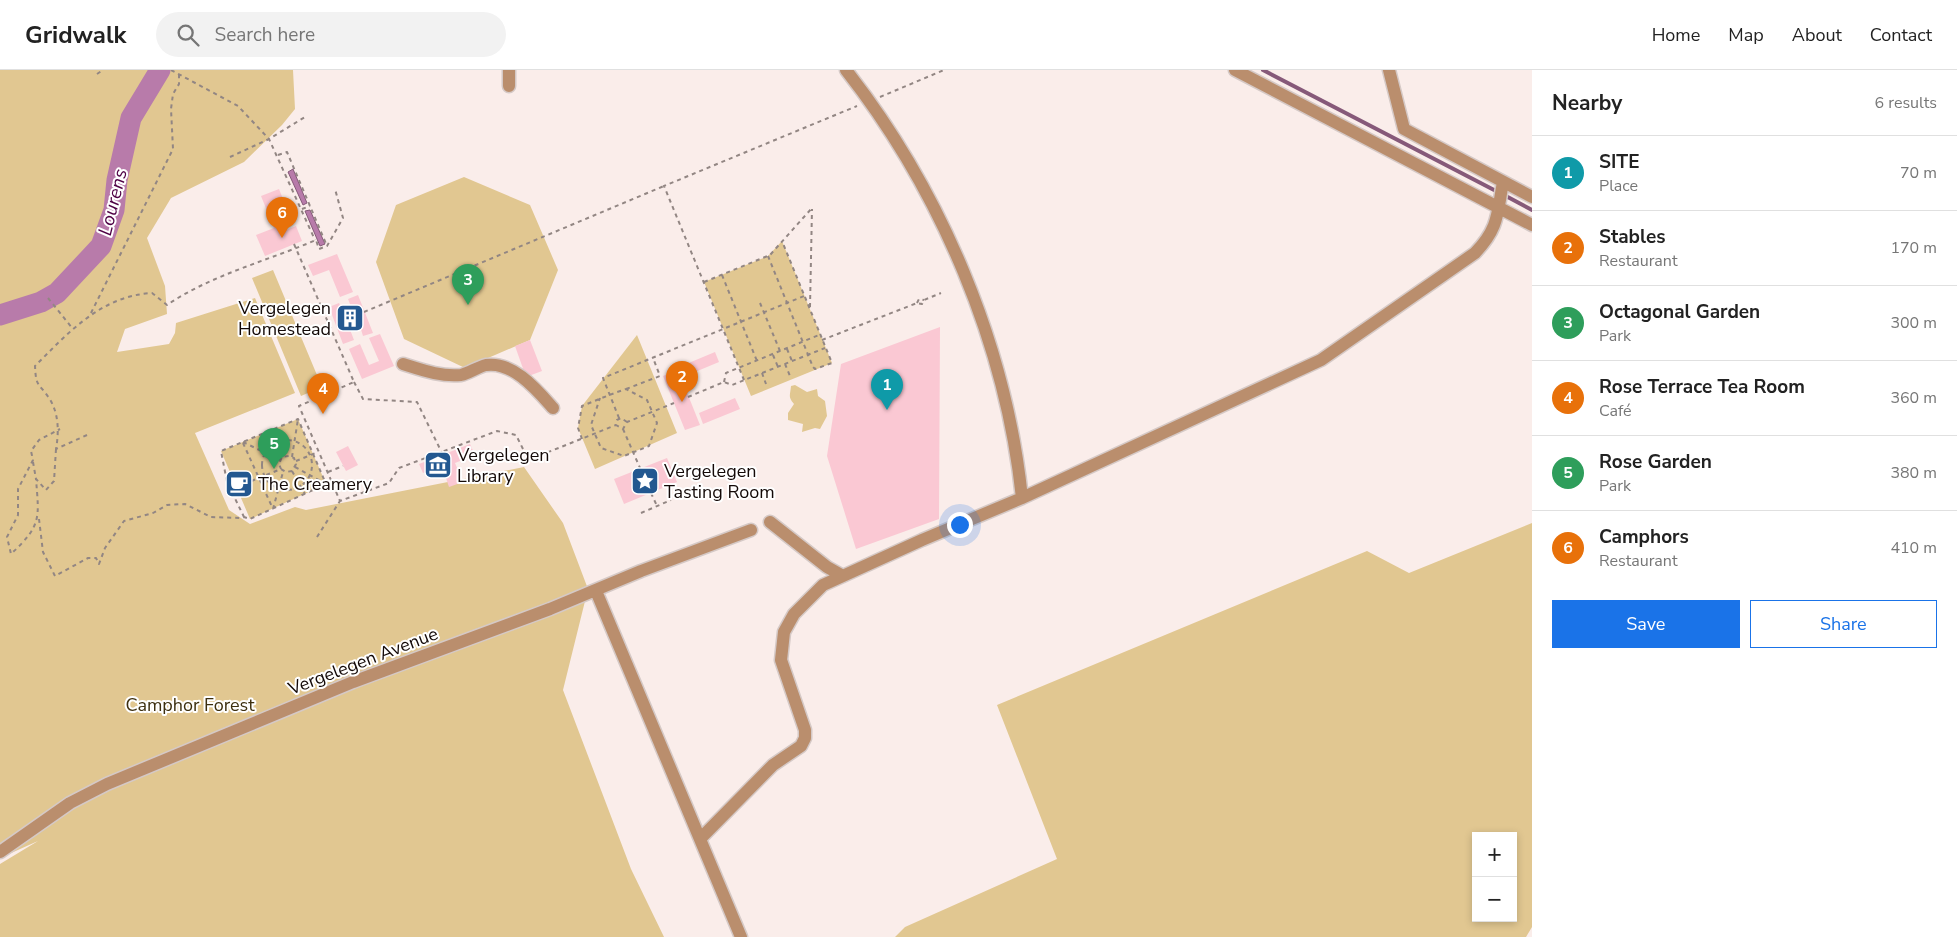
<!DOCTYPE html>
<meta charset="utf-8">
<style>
body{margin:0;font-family:"Nunito Sans",sans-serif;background:#f2f2f2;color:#222}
.controls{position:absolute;right:15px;bottom:15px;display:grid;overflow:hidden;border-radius:0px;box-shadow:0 2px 8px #0003}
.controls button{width:45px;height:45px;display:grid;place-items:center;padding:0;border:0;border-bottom:1px solid #e0e0e0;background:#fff;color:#222;font:25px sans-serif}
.you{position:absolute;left:959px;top:454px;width:18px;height:18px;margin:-12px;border:4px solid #fff;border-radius:50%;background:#1a73e8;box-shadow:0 0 0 8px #1a73e833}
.badge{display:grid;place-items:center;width:32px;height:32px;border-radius:50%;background:#1a73e8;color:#fff;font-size:16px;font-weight:700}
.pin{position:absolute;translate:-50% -41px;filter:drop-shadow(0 1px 2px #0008)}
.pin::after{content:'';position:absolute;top:26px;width:18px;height:15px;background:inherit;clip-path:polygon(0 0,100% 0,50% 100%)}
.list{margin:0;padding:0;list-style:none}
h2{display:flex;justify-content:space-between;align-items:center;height:65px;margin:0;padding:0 20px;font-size:21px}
h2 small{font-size:16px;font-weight:400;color:#767676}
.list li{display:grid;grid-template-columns:32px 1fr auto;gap:15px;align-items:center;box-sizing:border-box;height:75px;padding:0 20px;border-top:1px solid #e0e0e0}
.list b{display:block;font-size:19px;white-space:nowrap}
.list p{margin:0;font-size:16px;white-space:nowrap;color:#767676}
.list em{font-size:16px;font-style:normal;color:#767676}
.actions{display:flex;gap:10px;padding:15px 20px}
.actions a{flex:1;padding:11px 0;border:1px solid #1a73e8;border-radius:0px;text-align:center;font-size:18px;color:#1a73e8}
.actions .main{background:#1a73e8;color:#fff}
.icon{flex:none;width:28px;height:28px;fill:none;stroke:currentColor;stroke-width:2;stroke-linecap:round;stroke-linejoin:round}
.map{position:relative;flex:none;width:1532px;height:867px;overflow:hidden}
header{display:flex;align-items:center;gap:30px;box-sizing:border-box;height:70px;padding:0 25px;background:#fff;border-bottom:1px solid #e0e0e0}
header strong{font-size:24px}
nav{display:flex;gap:28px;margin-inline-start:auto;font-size:18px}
.search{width:350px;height:45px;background:#f2f2f2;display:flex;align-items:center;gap:12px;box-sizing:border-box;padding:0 18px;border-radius:28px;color:#767676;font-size:19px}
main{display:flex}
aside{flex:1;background:#fff}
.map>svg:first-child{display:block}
.green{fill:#e1c791;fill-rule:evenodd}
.water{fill:#b87baa;stroke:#865979}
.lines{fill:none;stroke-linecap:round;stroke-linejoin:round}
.stream{stroke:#865979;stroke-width:4}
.river{stroke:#b87baa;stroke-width:21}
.building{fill:#fac8d3}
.minor-casing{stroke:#d5c9c6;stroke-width:15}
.path{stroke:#928683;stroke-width:2;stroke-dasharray:4 4;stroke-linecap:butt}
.minor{stroke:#ba8e6d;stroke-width:12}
.labels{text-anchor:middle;stroke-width:4;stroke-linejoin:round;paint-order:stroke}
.poi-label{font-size:18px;fill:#130907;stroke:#fff;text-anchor:start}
.street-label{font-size:18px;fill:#130907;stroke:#fff}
.park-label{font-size:18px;fill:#3d2f0f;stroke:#fff}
.water-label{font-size:19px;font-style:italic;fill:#4e0044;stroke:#fff}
</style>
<header>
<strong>Gridwalk</strong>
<div class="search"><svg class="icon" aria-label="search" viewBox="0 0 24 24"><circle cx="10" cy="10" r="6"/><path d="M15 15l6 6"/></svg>Search here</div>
<nav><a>Home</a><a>Map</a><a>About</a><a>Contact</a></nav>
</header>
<main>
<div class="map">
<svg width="1532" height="867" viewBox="0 0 1532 867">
<rect width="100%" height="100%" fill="#faedea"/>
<path class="green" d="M0 0H293L295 39 282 55 244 92 171 128 147 168 165 216 167 244 125 259 117 282 169 274 175 263 176 253 255 228 295 323 195 363 229 440 250 454 295 437 306 440 524 397 563 453 588 519 563 620 631 799 664 867H0V794L38 771 0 788Z
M464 107 530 135 558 200 530 270 465 298 404 269 376 192 396 135Z
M782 171 832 293 751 326 704 212 768 186Z
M273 200 322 317 301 326 252 208Z
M637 265 677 363 595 399 578 358 582 336Z
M795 315 807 322 817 319 818 326 825 331 827 346 820 359 815 358 802 362 803 354 788 350V343L794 334C788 327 790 326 791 316Z
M298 349 326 414 250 449 221 381Z
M1532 453V857L1526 867H895L905 857 1057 789 997 635 1367 481 1409 503ZM1476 766H1513V848H1476Z"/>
<path class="water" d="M293 99 307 133 303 135 288 102Z
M310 140 325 174 320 176 305 141Z"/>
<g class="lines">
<path class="stream" d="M1263 0 1496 121
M1504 125 1532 140"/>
<path class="river" d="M0 245 41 232 57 223 101 176 114 140 117 110 131 48 160 0"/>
</g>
<path class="building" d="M279 119 283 129 271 134 275 146 290 140 294 150 282 155 284 161 296 156 302 171 265 186 256 165 274 158 261 126Z
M337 184 353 222 340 227 329 200 313 206 308 195Z
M358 225 373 263 363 266 359 253 349 257 354 270 343 274 329 237 339 233 343 243 352 239 348 229Z
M940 257 939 449 856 479 827 386 841 294Z
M380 264 394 296 362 309 349 279 360 274 369 295 379 291 369 268Z
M530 270 542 301 526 307 515 276Z
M715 282 719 292 683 307 679 297Z
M678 300 700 355 685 360 663 306Z
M735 328 740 339 703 354 699 343Z
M470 374 475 385 455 393 463 412 449 417 442 396 423 403 419 394Z
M348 376 358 395 346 401 336 382Z
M667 388 677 412 624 434 614 409Z
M242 409 248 423 238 428 231 413Z"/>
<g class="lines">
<g class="minor-casing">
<path id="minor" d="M509 0V16
M1235 0 1532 155
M1389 0 1404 59 1532 127
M403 294C422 300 441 307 461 305 469 303 478 297 486 295 513 291 537 320 553 338
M1022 428 1321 290 1475 183C1499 158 1497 144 1503 112
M770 452 827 497 843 506
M596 521 741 867
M700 769 773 695 801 676 805 668V660L781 590 784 562 794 544 823 515 922 470 1022 428C1006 275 941 121 846 0
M0 782 70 733 107 714 353 612 550 539 641 501 751 460"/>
</g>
<path class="path" d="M171 0 238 36 269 69 315 170
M97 4 103 0
M880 27 944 0
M278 85 287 82 327 176
M230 87 269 69 305 47
M302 139 310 136
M294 174 354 312 299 336 340 431 389 413 399 398 497 361 516 365 524 381 536 387 616 355
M768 186 813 297 815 299 832 293 782 171
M722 205 757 291
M704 212 770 185 812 138
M48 228 73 259
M760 233 780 281
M917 233 919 229 924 230
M810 237 812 139
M364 242 664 116
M91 243 173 79 171 39 173 24 179 14V4
M822 270 917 233 922 234 924 230 941 223
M787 279 792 291
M773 285 778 297
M785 294 790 306
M762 303 766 314
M744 310 664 116 857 36
M354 312 363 329 417 332 443 385
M724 312 726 303 819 265
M626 319 660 306 653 288
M688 327 724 312 732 315 825 278
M619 348 603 308 804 226
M627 352 621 348 617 350 616 355 623 359 627 352 674 333
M273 359 285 386
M623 359 640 398
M87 365 56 379C59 362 59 343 49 328 38 312 36 317 35 296 69 262 101 226 152 223L167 235C211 205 267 191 316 170L319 179 327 176 343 148 335 119
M582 369 578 358 582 336C597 330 611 324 626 319L647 330 657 353 649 376 624 386 601 378 591 355 600 328
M262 395a25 25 0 1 1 50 0a25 25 0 1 1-50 0Z
M243 372 280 390
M243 373 273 439
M56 379 54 411 46 420 36 409C39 448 42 455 11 484L7 467 18 445V419L33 390 31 381 39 370 60 359
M292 387 298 349
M296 391 318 382
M33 392 36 409
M295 397 326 414
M292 401 305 424
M328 402 343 396
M244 414 281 399 286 402 292 401 296 394 294 388 289 386 282 387 279 394 281 399
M651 423 657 436
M273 439 283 402
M641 443 671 430
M39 449 43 482 55 506 88 488H96L99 494 105 478 124 451 153 443 167 435 185 434 211 447 241 448 244 447 250 449 326 414 298 349 221 381 227 412 244 447
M317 467 340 431"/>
<use href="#minor" class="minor"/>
</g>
<defs>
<g id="building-square" transform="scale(1.4375)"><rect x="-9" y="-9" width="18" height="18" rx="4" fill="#235890" stroke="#fff"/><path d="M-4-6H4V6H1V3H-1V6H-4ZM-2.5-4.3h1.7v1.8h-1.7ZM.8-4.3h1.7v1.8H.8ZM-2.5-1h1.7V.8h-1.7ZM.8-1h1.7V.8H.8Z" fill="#fff"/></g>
<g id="museum-square" transform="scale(1.4375)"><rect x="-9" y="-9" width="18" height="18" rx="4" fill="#235890" stroke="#fff"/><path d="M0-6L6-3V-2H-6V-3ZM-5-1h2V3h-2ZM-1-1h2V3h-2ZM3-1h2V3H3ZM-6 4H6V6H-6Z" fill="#fff"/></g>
<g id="sight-square" transform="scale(1.4375)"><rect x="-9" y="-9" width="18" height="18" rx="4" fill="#235890" stroke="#fff"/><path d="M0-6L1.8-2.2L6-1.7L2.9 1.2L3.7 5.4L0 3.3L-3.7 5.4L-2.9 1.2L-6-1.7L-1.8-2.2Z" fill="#fff"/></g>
<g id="cafe-square" transform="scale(1.4375)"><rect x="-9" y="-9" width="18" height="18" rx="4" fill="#235890" stroke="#fff"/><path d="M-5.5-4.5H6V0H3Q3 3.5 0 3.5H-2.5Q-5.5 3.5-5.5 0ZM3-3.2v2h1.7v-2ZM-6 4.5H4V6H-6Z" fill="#fff"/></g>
</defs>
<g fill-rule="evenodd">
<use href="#building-square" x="350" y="248"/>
<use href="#museum-square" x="438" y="395"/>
<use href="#sight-square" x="645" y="411"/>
<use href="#cafe-square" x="239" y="414"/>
</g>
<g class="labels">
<g class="poi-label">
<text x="331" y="244" text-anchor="end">Vergelegen<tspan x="331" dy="21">Homestead</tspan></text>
<text x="457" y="391">Vergelegen<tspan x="457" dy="21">Library</tspan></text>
<text x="664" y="407">Vergelegen<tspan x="664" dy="21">Tasting Room</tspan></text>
<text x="258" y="420">The Creamery</text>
</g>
<g class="street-label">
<text transform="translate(363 591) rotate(-21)" y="6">Vergelegen Avenue</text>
</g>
<g class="park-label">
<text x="190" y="641">Camphor Forest</text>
</g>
<g class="water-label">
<text transform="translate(112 132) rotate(-76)" y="7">Lourens</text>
</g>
</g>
</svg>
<div class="controls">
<button>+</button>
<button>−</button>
</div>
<div class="you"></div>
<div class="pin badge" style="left:887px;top:340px;background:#0f9aa8">1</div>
<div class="pin badge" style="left:682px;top:332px;background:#e8710a">2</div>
<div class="pin badge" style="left:468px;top:235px;background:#2e9e5b">3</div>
<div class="pin badge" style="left:323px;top:344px;background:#e8710a">4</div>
<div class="pin badge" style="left:274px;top:399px;background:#2e9e5b">5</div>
<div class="pin badge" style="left:282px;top:168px;background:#e8710a">6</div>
</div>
<aside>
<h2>Nearby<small>6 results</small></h2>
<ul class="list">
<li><span class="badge" style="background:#0f9aa8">1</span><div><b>SITE</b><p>Place</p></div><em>70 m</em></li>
<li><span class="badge" style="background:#e8710a">2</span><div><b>Stables</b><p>Restaurant</p></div><em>170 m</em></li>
<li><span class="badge" style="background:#2e9e5b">3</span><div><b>Octagonal Garden</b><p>Park</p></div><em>300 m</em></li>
<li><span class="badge" style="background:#e8710a">4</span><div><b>Rose Terrace Tea Room</b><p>Café</p></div><em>360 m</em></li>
<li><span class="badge" style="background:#2e9e5b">5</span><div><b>Rose Garden</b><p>Park</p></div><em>380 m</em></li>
<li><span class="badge" style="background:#e8710a">6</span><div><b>Camphors</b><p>Restaurant</p></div><em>410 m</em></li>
</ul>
<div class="actions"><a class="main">Save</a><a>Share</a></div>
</aside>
</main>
